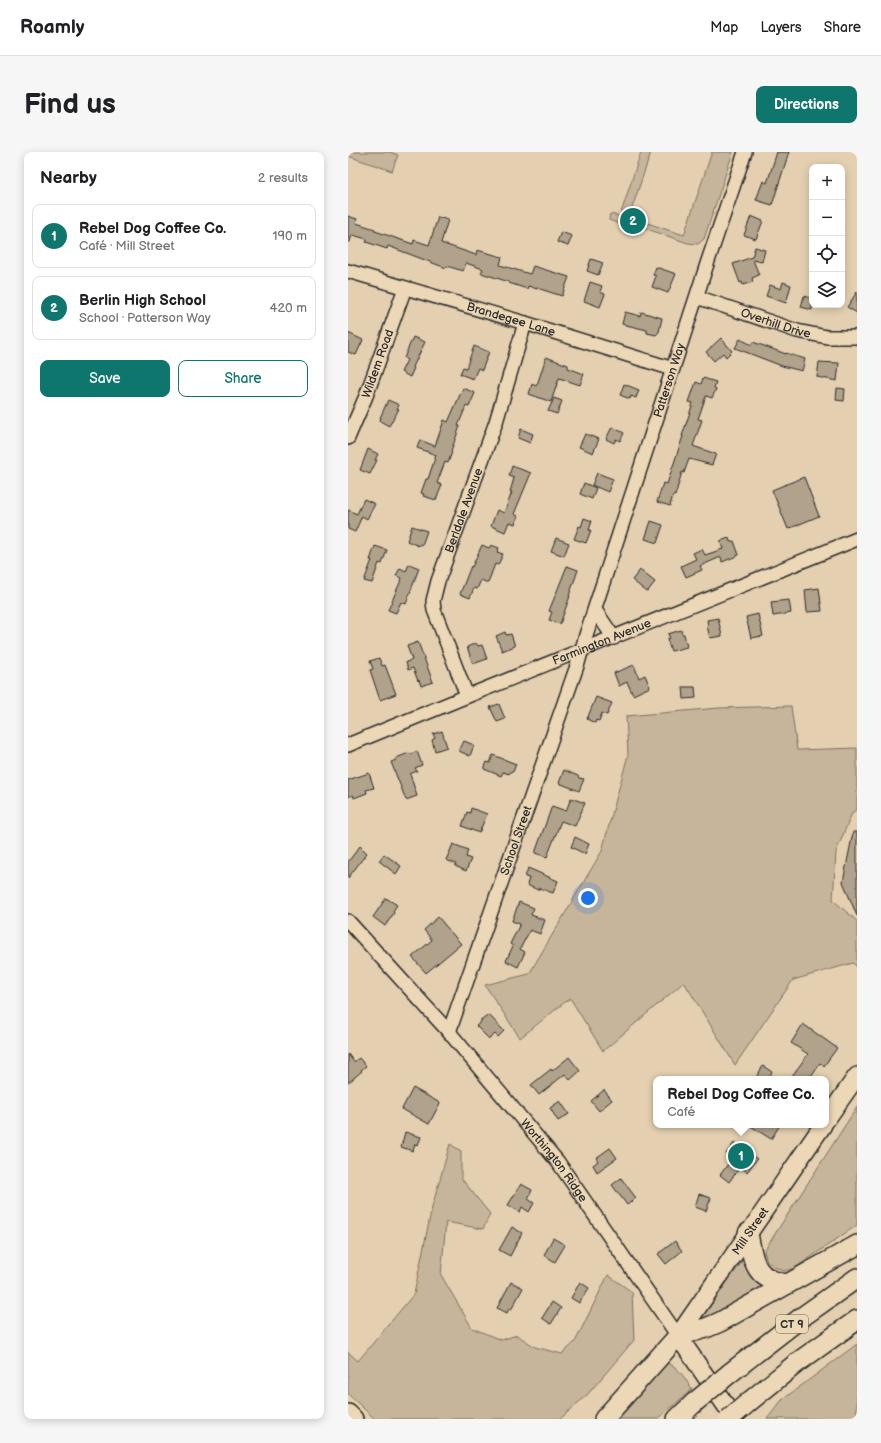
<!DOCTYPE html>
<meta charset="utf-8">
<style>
body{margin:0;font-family:"Balsamiq Sans",sans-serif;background:#f6f6f6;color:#202124}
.controls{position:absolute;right:12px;top:12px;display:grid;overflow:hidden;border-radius:8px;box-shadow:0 2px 10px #0003}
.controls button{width:36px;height:36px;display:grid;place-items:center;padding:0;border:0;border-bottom:1px solid #e0e0e0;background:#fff;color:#202124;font:20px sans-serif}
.you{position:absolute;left:240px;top:746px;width:14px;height:14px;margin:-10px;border:3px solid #fff;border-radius:50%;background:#1a73e8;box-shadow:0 0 0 6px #1a73e833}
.badge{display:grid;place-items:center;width:26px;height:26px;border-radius:50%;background:#0f766e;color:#fff;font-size:13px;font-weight:700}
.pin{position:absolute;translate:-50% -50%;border:2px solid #fff;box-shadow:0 1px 4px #0006}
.popup{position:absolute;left:305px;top:924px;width:176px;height:52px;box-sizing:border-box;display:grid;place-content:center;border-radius:8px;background:#fff;filter:drop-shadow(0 1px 3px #0005);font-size:13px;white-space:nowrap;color:#757577}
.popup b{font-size:15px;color:#202124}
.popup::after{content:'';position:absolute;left:50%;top:100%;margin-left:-8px;border:8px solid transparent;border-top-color:#fff}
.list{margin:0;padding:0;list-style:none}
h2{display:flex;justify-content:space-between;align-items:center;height:52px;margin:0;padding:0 16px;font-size:17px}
h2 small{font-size:13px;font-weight:400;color:#757577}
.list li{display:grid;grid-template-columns:26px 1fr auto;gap:12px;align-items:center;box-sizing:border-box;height:64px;margin:0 8px 8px;padding:0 8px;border:1px solid #e0e0e0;border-radius:8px}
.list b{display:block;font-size:15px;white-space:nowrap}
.list p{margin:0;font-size:13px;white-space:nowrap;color:#757577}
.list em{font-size:13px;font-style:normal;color:#757577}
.actions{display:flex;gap:8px;padding:12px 16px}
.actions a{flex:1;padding:9px 0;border:1px solid #0f766e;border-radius:8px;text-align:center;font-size:14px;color:#0f766e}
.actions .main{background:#0f766e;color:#fff}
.icon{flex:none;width:22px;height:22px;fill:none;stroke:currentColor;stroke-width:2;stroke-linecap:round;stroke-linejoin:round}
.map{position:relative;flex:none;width:509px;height:1267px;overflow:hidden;border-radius:8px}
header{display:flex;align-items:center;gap:24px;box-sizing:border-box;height:56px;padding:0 20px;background:#fff;border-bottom:1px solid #e0e0e0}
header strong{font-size:19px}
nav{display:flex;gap:22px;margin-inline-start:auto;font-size:14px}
.intro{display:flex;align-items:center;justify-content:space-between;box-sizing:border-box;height:96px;padding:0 24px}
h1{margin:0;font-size:28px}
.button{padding:10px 18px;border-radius:8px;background:#0f766e;color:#fff;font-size:14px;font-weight:700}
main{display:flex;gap:24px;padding:0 24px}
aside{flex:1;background:#fff;border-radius:8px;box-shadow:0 2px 10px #0003}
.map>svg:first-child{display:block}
.green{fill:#c6b59b;stroke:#787063}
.building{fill:#b0a28b;stroke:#2b2b2b}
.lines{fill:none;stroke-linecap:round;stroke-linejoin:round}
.minor-casing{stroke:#2b2b2b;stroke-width:16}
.major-casing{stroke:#2b2b2b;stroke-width:20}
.highway-casing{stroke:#2b2b2b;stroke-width:22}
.minor{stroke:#ecd7b6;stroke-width:13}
.major{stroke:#ecd7b6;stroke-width:17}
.highway{stroke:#ecd7b6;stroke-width:19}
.highway-bridge-casing{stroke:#2b2b2b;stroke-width:22;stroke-linecap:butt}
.highway-bridge{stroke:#ecd7b6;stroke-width:19}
.labels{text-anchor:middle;stroke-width:4;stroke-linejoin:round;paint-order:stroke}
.shield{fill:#ecd7b6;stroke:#655f55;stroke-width:1}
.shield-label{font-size:11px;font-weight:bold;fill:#2b2b2b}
.street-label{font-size:12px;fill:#2b2b2b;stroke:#ecd7b6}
</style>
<header>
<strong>Roamly</strong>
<nav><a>Map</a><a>Layers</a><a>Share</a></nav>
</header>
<div class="intro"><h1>Find us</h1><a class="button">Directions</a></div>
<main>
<aside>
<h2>Nearby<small>2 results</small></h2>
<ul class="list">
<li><span class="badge">1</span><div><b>Rebel Dog Coffee Co.</b><p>Café · Mill Street</p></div><em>190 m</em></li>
<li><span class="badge">2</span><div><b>Berlin High School</b><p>School · Patterson Way</p></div><em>420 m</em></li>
</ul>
<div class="actions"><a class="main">Save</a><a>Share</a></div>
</aside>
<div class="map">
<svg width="509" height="1267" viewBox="0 0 509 1267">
<rect width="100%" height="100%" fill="#e4d0b0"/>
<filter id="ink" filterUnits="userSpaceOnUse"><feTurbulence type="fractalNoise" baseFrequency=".025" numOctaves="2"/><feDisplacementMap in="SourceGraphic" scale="8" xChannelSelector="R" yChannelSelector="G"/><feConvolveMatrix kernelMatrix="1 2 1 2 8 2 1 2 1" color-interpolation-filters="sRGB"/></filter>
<g filter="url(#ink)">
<path class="green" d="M0 0H42L50 3 44 19 0 4Z
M293 0H303L281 65 279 69H277L276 74 261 68 262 62 272 64Z
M364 0H385L356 87 350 92 340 91 296 76 297 72 299 71 336 83Z
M443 554 449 598 509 596V657L504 661 488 700 485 748 509 769V815L505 811 445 828 387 913 336 830 255 899 222 846 172 886 137 833 181 822 254 699 280 603 278 564 371 556Z
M509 955V1073L447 1116 436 1119 427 1115 419 1109 416 1099Z
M102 992 113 999V1026L142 1062 135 1077 98 1070 93 1123 124 1176 153 1188 169 1183 187 1195 214 1202 227 1190 260 1123 284 1140 286 1188 240 1242 212 1267H27L0 1242V1200L10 1209 66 1142 84 1055Z
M396 1107 422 1133 356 1169 355 1164Z
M509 1192V1267H419L434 1248Z
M315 1210C330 1212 336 1226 344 1237L310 1267H261Z"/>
<path class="building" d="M429 0H441L424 53 408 48 415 29 419 31Z
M0 64 9 67 8 71 27 77V79L65 92 66 88 81 93 90 65 100 68 93 91 128 103 129 98 154 105 152 113 182 122 185 114 221 125 214 144 189 136V137L180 134 179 137 161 131V130L133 121 135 117 118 111 115 119 99 114 98 116 40 94 39 97 18 90 19 87 4 83 2 90H0Z
M403 64 415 69 408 87 396 83Z
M213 80 224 84 220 94 209 90Z
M407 95 417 98 414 110 405 108 411 123 404 126 405 130 395 133 394 130 392 131 385 112 404 105Z
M243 107 255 111 250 123 239 119Z
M308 115 328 122 320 141 304 135 308 124 305 123Z
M242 130 254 134 252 140 257 142 252 155 236 149Z
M435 130 443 133 438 151 418 144 422 133 433 137Z
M509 140V161L499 155Z
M456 144 464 146V158L453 155Z
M277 160 292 164 293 160 314 166 311 180 308 183 299 181V178L274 172Z
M0 181 15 188 8 203 0 200Z
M65 185 77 190 65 215 66 216 62 225 53 220 59 208 56 206Z
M373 186 384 199 378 205 375 201 366 209 358 200Z
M392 187 404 193 405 190 438 202V201L457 207 454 219 434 214 387 196Z
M126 194 141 200 134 218 130 216 125 227 112 222 115 215 118 216Z
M198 205 220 213V216L236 222 232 233 211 226 203 250 181 242 184 232 188 234 190 230Z
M471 210 491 211 489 229 469 225Z
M355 226 368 230 366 236 368 237 364 246 358 244 350 267 354 268 345 294 368 302 364 313 341 307 336 321 334 320 327 344 325 343 322 354 309 350 315 331 319 332 335 284H334L345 251 341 250 348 230 353 232Z
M276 232 291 238 288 246 283 244 282 247 272 243Z
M115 236 127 241 121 255 118 254 110 274H112L103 299 104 300 100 311 97 310 89 331 94 333 88 348 75 344 76 342 73 341 78 327H80L88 303 69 296 72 288 87 294 96 268 100 270Z
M489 236 497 237 496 249 488 248Z
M206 246 214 249 209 262 200 259Z
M40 248 51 253 49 257H51L41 274 32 269 33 266H32Z
M264 275 276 281 272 289 268 287 266 291 258 287Z
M173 277 185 282 182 291 170 286Z
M237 282 251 287 245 301 231 295Z
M20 297 30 302 27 308H29L22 322 12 318Z
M164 314 183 321 166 362 170 364 167 372 161 370 157 380 143 374 149 358 156 361 164 340H162L166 326 161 324Z
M249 321 265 327 260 340 244 333Z
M456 325 471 364 440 377 424 338Z
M236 331 248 336 244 347 232 342Z
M16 347 27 352 19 367 14 364 7 380 0 377V358L9 362Z
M236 366 244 369 241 378H243L238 391 226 387 231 374 233 375Z
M303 369 315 373 309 391 297 387Z
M64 374 79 379 74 393 72 392 71 394 59 389Z
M208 386 221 391 216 404 203 399Z
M381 386 382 390 386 389 391 403 374 410 373 405 352 414 354 418 338 425 333 414 348 407 345 401 354 397 357 403 375 397 372 389Z
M134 393 141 396 143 393 151 396 149 400 155 402 150 413 147 412 140 431 133 428 129 437 126 436 122 446 112 442 123 414 124 415Z
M27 394 39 398 34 412 31 411 24 431 16 429 24 408H22Z
M61 412 71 416 58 452 53 450 48 461 40 458 54 426 48 424 52 416 58 419Z
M219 414 230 418 221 444H222L212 472 201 468 204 460 201 459Z
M292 418 307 430 299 440 284 428Z
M471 436 474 459 459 460 457 438Z
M441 448 443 461 425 464 423 450Z
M410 462 415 484 403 486 398 465Z
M370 466 374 484 362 486 359 474 360 473 359 468Z
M333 478 334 482H336L339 495 323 499 319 487 322 486 320 482Z
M157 480 158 483 163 482 167 494 154 499 148 484Z
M70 490 85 530 73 534 71 528 70 529 65 516 60 518 58 510 64 508 59 494Z
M128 491 130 494 134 493 139 507 125 512 119 495Z
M31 506 34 514 37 513 48 542 32 548 22 518 25 517 22 509Z
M286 513 291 526 297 523 302 535 285 543 279 530 271 534 266 521Z
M335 535H347L348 546 336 547Z
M248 545 264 551 259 563 254 561 251 569 248 568 247 571 239 567Z
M151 552 157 567 149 570 142 555Z
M94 579 99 595 87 599 84 588 87 586 85 582Z
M116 589 126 593 122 604 111 599Z
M69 599 74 613 67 616 69 619 62 622 69 644 58 648 43 610 48 608V606L61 601 63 602Z
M145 603 168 612 165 620 163 619 161 622 155 620 153 624 136 617 139 610 142 611Z
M216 618 230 624 231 626 236 627 231 639 211 631Z
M21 621 26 636 18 638 19 641 6 646 5 643 0 645V628Z
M223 646 237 651 227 674 213 669 199 705 187 701 204 654 218 659Z
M123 656 139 662 131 681 114 674 119 660 122 661Z
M505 680H509V764L495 730Z
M227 685 241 692 237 702 223 695Z
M105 692 120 698 118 705 123 707 118 719 107 714 108 712 98 708Z
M12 694 19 701 0 726V710Z
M36 702 53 714 48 722 31 709Z
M180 716 210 729 205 741 191 736 190 738 179 733 181 726 177 725Z
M38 746 49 753 45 759 46 761 37 774 25 765Z
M171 750 186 756 183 763 197 768 192 782 182 778 172 797 177 800 170 815 158 809 165 794 162 792 172 772 164 769Z
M90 765 113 792 78 821 64 805 84 788 76 778Z
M141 863 156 879 150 885 147 882 141 887 128 874 133 870V867H135Z
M455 872 489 896 476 914 472 911 461 927H442L460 902 443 891Z
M0 902 6 910 11 906 18 914 13 918 14 919 0 931Z
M221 905 232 919 222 928 217 922 191 943 183 933 203 917 204 919Z
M415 914 424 920 420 927H407Z
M65 936 92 951 81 972 54 957Z
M256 938 264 948 251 959 243 949Z
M212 949 221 962 210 969 202 956Z
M401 973H432L423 987Z
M57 980 73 985 70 993 67 992 65 999 53 995Z
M386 991 409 1007 399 1020 392 1015 381 1030 372 1023 383 1008V1006L378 1002Z
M262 996 269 1006 249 1020 245 1013 250 1009 248 1006Z
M273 1026 288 1046 279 1053 264 1033Z
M173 1032 184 1038 180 1047 186 1051 181 1060 174 1055 172 1060 160 1053Z
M351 1042 363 1046 358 1059 347 1055Z
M164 1075 174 1081 162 1104 151 1098Z
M205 1086 217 1093 207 1110 196 1103Z
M327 1089 334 1099 318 1112 310 1102Z
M163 1130 175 1136 163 1158 161 1157 159 1161 149 1156Z
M232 1130 241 1136 231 1151 223 1146Z
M204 1150 213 1156 203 1172 194 1166Z"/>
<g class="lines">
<g class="minor-casing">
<g id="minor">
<path id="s1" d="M0 119 177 171 325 217"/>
<path id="s2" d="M349 145 449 179 479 185H509"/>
<path id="s3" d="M0 286 18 244 57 136"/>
<path d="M247 458 266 486"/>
<path id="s4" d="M119 544 86 458 85 449 90 429 148 270 177 171"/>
<path id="s5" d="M0 593C169 523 339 456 509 387"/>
<path id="s6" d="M0 769 101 880 210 1010 330 1184"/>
<path id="s7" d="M101 880 230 511 238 483 360 109 397 0"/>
</g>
</g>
<g class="major-casing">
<g id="major">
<path d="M478 968 509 924"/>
<path id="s8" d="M387 1267 330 1184 475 973"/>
</g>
</g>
<g class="highway-casing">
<path id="highway" d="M400 1081C405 1110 407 1128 439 1132
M382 1221 454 1165 509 1126
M402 1249 450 1210 509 1168
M0 1262 5 1267
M256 1267 330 1184 358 1176 372 1170 509 1093
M329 1267 347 1250"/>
</g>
<use href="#minor" class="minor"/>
<use href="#major" class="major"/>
<use href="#highway" class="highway"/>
<g class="highway-bridge-casing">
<path id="highway-bridge" d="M347 1250 382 1221
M381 1267 402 1249"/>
</g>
<use href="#highway-bridge" class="highway-bridge"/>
</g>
</g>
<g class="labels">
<rect class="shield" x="428" y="1163" width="32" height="18" rx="3"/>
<g class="shield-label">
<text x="444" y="1176">CT 9</text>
</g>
<g class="street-label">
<text dy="4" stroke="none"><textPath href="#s1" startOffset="170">Brandegee Lane</textPath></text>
<text dy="4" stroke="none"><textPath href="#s2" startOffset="83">Overhill Drive</textPath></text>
<text dy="4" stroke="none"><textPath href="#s3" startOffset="80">Wildem Road</textPath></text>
<text dy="4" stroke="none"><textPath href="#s7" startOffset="688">Patterson Way</textPath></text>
<text dy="4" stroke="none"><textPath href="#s4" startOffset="197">Berldale Avenue</textPath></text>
<text dy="4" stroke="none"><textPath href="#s5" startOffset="274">Farmington Avenue</textPath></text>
<text dy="4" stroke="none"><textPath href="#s7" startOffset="203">School Street</textPath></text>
<text dy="4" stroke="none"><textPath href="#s6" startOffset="316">Worthington Ridge</textPath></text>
<text dy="4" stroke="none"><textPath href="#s8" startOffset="228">Mill Street</textPath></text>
</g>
</g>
</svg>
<div class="controls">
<button>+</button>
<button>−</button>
<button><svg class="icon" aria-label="locate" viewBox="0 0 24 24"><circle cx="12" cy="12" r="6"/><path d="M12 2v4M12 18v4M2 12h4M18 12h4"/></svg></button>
<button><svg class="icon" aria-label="layers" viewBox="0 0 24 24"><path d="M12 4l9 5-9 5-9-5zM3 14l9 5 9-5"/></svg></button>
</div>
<div class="you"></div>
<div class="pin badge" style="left:393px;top:1004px">1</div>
<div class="popup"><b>Rebel Dog Coffee Co.</b>Café</div>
<div class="pin badge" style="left:285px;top:69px">2</div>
</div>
</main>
